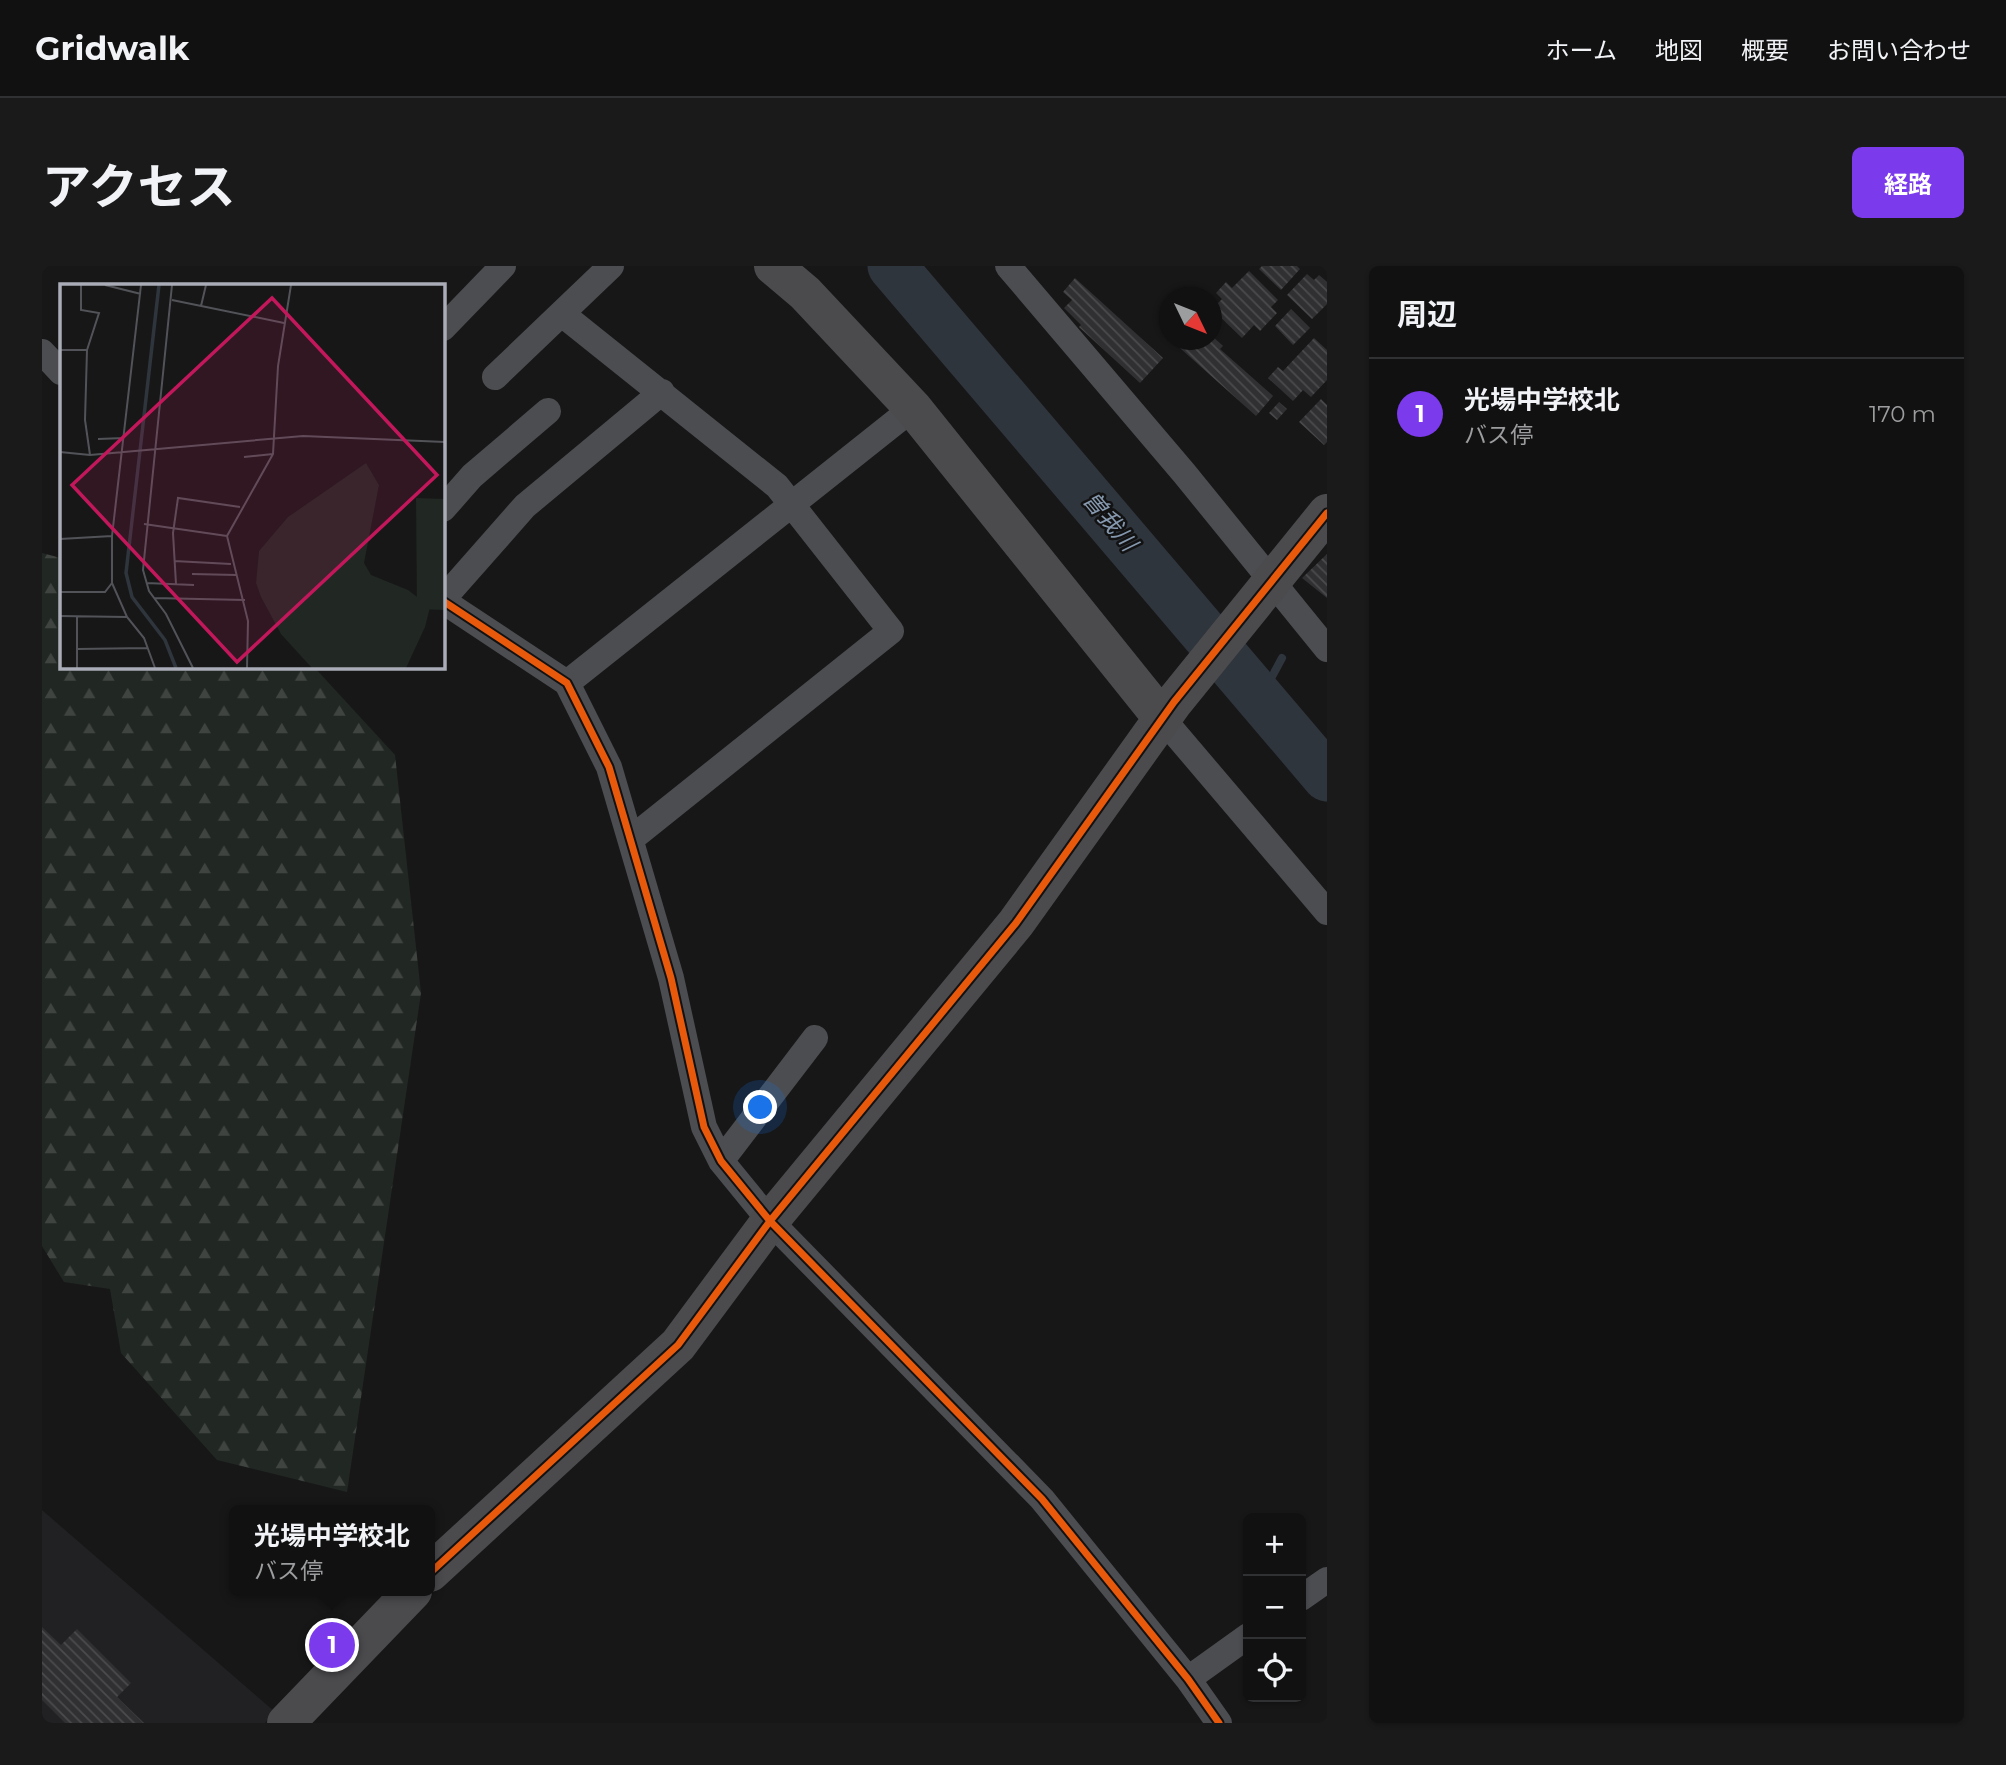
<!DOCTYPE html>
<html lang="ja">
<meta charset="utf-8">
<style>
body{margin:0;font-family:Montserrat,"Noto Sans JP",sans-serif;background:#1a1a1b;color:#f1f3f6}
.controls{position:absolute;right:21px;bottom:21px;display:grid;overflow:hidden;border-radius:10px;box-shadow:0 2px 5px #0004}
.controls button{width:63px;height:63px;display:grid;place-items:center;padding:0;border:0;border-bottom:2px solid #303132;background:#111112;color:#f1f3f6;font:35px sans-serif}
.compass{position:absolute;left:1117px;top:21px;width:63px;height:63px;border-radius:50%;background:#111112;box-shadow:0 2px 5px #0004;rotate:133deg}
.you{position:absolute;left:719px;top:842px;width:24px;height:24px;margin:-18px;border:5px solid #fff;border-radius:50%;background:#1a73e8;box-shadow:0 0 0 10px #1a73e833}
.badge{display:grid;place-items:center;width:46px;height:46px;border-radius:50%;background:#7c3aed;color:#fff;font-size:23px;font-weight:700}
.pin{position:absolute;translate:-50% -50%;border:4px solid #fff;box-shadow:0 2px 7px #0006}
.popup{position:absolute;left:187px;top:1239px;width:206px;height:91px;box-sizing:border-box;display:grid;place-content:center;border-radius:10px;background:#111112;filter:drop-shadow(0 2px 5px #0005);font-size:23px;white-space:nowrap;color:#9c9d9f}
.popup b{font-size:26px;color:#f1f3f6}
.popup::after{content:'';position:absolute;left:50%;top:100%;margin-left:-14px;border:14px solid transparent;border-top-color:#111112}
.list{margin:0;padding:0;list-style:none}
h2{display:flex;justify-content:space-between;align-items:center;height:91px;margin:0;padding:0 28px;font-size:30px}
h2 small{font-size:23px;font-weight:400;color:#9c9d9f}
.list li{display:grid;grid-template-columns:46px 1fr auto;gap:21px;align-items:center;box-sizing:border-box;height:112px;padding:0 28px;border-top:2px solid #303132}
.list b{display:block;font-size:26px;white-space:nowrap}
.list p{margin:0;font-size:23px;white-space:nowrap;color:#9c9d9f}
.list em{font-size:23px;font-style:normal;color:#9c9d9f}
.icon{flex:none;width:38px;height:38px;fill:none;stroke:currentColor;stroke-width:2;stroke-linecap:round;stroke-linejoin:round}
.map{position:relative;flex:none;width:1285px;height:1457px;overflow:hidden;border-radius:10px}
header{display:flex;align-items:center;gap:42px;box-sizing:border-box;height:98px;padding:0 35px;background:#111112;border-bottom:2px solid #303132}
header strong{font-size:33px}
nav{display:flex;gap:38px;margin-inline-start:auto;font-size:24px}
.intro{display:flex;align-items:center;justify-content:space-between;box-sizing:border-box;height:168px;padding:0 42px}
h1{margin:0;font-size:49px}
.button{padding:18px 32px;border-radius:10px;background:#7c3aed;color:#fff;font-size:24px;font-weight:700}
main{display:flex;gap:42px;padding:0 42px}
aside{flex:1;background:#111112;border-radius:10px;box-shadow:0 2px 5px #0004}
.map>svg:first-child{display:block}
.built{fill:#212123}
.forest{fill:url(#forest-firs)}
.lines{fill:none;stroke-linecap:round;stroke-linejoin:round}
.stream{stroke:#2f353c;stroke-width:8}
.river{stroke:#2f353c;stroke-width:49}
.building{fill:url(#building-back-hatch)}
.street{stroke:#4c4d50;stroke-width:26}
.secondary{stroke:#4b4b4e;stroke-width:38}
.cycleway-casing{stroke:#121213;stroke-width:11}
.cycleway{stroke:#e8590c;stroke-width:7}
.labels{text-anchor:middle;stroke-width:5;stroke-linejoin:round;paint-order:stroke}
.water-label{font-size:23px;font-style:italic;fill:#8598ae;stroke:#121213}
.inset-river{fill:none;stroke:#2f353c;stroke-width:3.5}
.inset-road{fill:none;stroke:#525358;stroke-width:2}
.view{fill:#c2185b;fill-opacity:0.15;stroke:#c2185b;stroke-width:3.5}
.inset-edge{fill:none;stroke:#aaadb7;stroke-width:3.5}
</style>
<header>
<strong>Gridwalk</strong>
<nav><a>ホーム</a><a>地図</a><a>概要</a><a>お問い合わせ</a></nav>
</header>
<div class="intro"><h1>アクセス</h1><a class="button">経路</a></div>
<main>
<div class="map">
<svg width="1285" height="1457" viewBox="0 0 1285 1457">
<defs>
<pattern id="forest-firs" width="22" height="20" patternUnits="userSpaceOnUse" patternTransform="scale(1.75)"><rect width="22" height="20" fill="#212723"/><path d="M5 1l3.5 6h-7zM16 11l3.5 6h-7z" fill="#3f4441"/></pattern>
<pattern id="building-back-hatch" width="6" height="6" patternUnits="userSpaceOnUse" patternTransform="scale(1.75)"><rect width="6" height="6" fill="#303032"/><path d="M-1 5l2 2M0 0l6 6M5-1l2 2" fill="none" stroke="#4b4b4d"/></pattern>
</defs>
<rect width="100%" height="100%" fill="#171718"/>
<path class="built" d="M0 1244 233 1446 223 1457H0Z"/>
<path class="forest" d="M0 287 19 292V401H272L353 489 379 727 305 1226 175 1194 79 1087 68 1023 22 1016 0 980Z"/>
<g class="lines">
<path class="stream" d="M1219 431 1240 392"/>
<path class="river" d="M850 0 1285 511"/>
</g>
<path class="building" d="M1220 0H1255L1258 3 1239 24 1217 3Z
M1207 5 1236 34 1229 41 1235 47 1218 65 1212 59 1200 72 1170 43 1180 33 1174 27 1184 16 1190 22Z
M1265 8 1272 14 1277 9 1285 16V38L1270 53 1245 29Z
M1033 12 1121 92 1098 117 1037 61 1039 59 1022 42 1030 34 1021 26Z
M1249 43 1268 62 1251 79 1233 60Z
M1170 70 1181 80 1178 83 1231 130 1214 150 1129 74H1170Z
M1272 72 1285 84V114L1269 131 1261 124 1251 135 1226 112 1236 101 1241 105Z
M1279 133 1285 139V176L1282 179 1257 156Z
M1237 136 1245 143 1235 154 1227 147Z
M1285 288V332L1260 312Z
M0 1361 19 1379 35 1363 89 1417 75 1431 102 1457H23L0 1434Z"/>
<g class="lines">
<path class="street" d="M966 0 1142 207 1285 383
M520 48 735 220 849 365 589 573
M401 62 461 0
M0 86 19 106
M453 111 569 0
M401 243 430 210 506 145
M401 333 483 240 620 126
M401 335 525 417 567 501 629 712 662 861 679 895 728 955 1000 1233 1146 1413 1177 1457
M525 417 871 142
M1120 452 1285 646
M679 895 773 772
M1259 1332 1285 1314
M1146 1413 1206 1370"/>
<path class="secondary" d="M731 0 763 27 871 142 1120 452
M388 1307 636 1079 728 955 974 657 1132 436 1285 247
M244 1457 371 1325"/>
<g class="cycleway-casing">
<path id="cycleway" d="M401 335 525 417 567 501 629 712 662 861 679 895 728 955 1000 1233 1146 1413 1177 1457
M388 1307 636 1079 728 955 974 657 1132 436 1285 247"/>
</g>
<use href="#cycleway" class="cycleway"/>
</g>
<g class="labels">
<g class="water-label">
<text transform="translate(1068 255) rotate(50)" y="8">曽我川</text>
</g>
</g>
<g transform="translate(18 18)">
<rect width="385" height="385" fill="#171718"/>
<path d="M356 214 385 215V326L357 325Z" fill="#212723"/>
<path d="M306 179 319 201 304 279 311 291 348 306 370 323 365 343 346 384H252L221 350 201 313 196 299 199 267 228 233Z" fill="#212723"/>
<path class="inset-river" d="M99 1 66 289 72 313 105 356 116 384"/>
<path class="inset-road" d="M21 1V26L39 29 27 66M45 1 81 10M81 1 52 252V299L67 333 84 354 95 384M112 1 83 286 89 307 106 330 133 384M112 16 224 39M141 22 146 1M0 66H27L25 136 30 171M38 155 64 154M0 168 30 171 243 152 385 158M184 173 213 170M84 240 167 252M0 255 52 252M114 277 171 280M132 290 176 291M86 299 134 301M116 300 113 249 118 214 180 223M0 308H45L52 299M94 314 185 316M0 332 67 333M17 332V384M17 365 88 364M187 384 188 337 167 252 213 170 218 82 231 1"/>
<path class="view" d="M212 14 377 191 177 378 12 201Z"/>
<rect width="385" height="385" class="inset-edge"/>
</g>
</svg>
<div class="controls">
<button>+</button>
<button>−</button>
<button><svg class="icon" aria-label="locate" viewBox="0 0 24 24"><circle cx="12" cy="12" r="6"/><path d="M12 2v4M12 18v4M2 12h4M18 12h4"/></svg></button>
</div>
<svg class="compass" viewBox="-18 -18 36 36"><path d="M0-13l5 13h-10z" fill="#e53935"/><path d="M0 13l5-13h-10z" fill="#9c9d9f"/></svg>
<div class="you"></div>
<div class="pin badge" style="left:290px;top:1379px">1</div>
<div class="popup"><b>光場中学校北</b>バス停</div>
</div>
<aside>
<h2>周辺<small></small></h2>
<ul class="list">
<li><span class="badge">1</span><div><b>光場中学校北</b><p>バス停</p></div><em>170 m</em></li>
</ul>
</aside>
</main>
